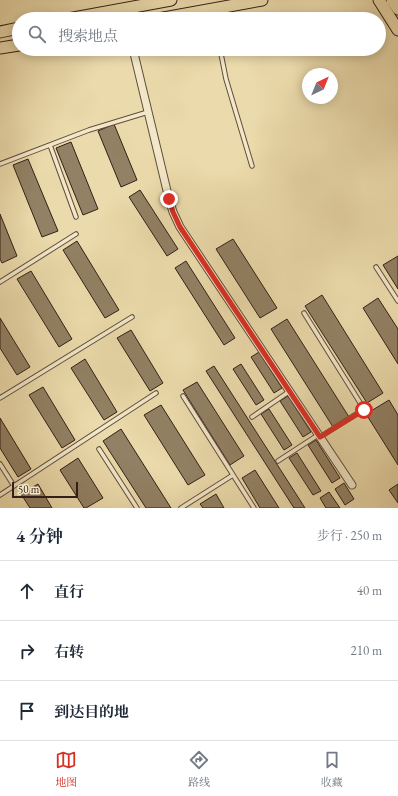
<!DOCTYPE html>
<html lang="zh">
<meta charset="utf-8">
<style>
body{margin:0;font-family:"EB Garamond","Noto Serif SC",serif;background:#f2f2f3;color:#1f2937}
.compass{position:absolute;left:302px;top:68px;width:36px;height:36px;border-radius:50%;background:#fff;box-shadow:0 2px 10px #0003;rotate:43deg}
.scale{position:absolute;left:12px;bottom:10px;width:66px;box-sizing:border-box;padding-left:4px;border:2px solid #322018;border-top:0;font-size:11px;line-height:14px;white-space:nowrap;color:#322018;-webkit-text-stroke:3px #f2e7c8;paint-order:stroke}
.stop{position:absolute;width:12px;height:12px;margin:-9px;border:3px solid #d93025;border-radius:50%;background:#fff}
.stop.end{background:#d93025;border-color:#fff;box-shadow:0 1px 4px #0008}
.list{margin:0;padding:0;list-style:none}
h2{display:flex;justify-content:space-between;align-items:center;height:52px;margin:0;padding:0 16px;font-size:17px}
h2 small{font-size:13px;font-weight:400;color:#747a83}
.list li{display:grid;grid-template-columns:26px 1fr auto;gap:12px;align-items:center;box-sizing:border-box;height:60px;padding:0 16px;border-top:1px solid #e0e1e3}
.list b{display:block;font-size:15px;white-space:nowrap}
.list em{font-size:13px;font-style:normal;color:#747a83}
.icon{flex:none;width:22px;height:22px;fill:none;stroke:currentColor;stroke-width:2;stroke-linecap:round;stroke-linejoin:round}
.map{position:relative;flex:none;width:398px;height:508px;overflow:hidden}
.search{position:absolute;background:#fff;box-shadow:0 2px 10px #0003;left:12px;right:12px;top:12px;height:44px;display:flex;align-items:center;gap:10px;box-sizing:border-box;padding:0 14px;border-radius:22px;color:#747a83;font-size:15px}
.sheet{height:232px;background:#fff}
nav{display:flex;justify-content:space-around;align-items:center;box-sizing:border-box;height:56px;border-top:1px solid #e0e1e3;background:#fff;font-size:11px;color:#747a83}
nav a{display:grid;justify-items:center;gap:2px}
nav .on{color:#d93025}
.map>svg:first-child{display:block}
.building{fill:#928164;stroke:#322018}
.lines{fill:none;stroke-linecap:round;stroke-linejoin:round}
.service-casing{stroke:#604e3d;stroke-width:5.5}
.minor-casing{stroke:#604e3d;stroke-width:9}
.primary-casing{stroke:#322018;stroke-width:13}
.service{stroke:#f2e7c8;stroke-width:3.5}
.minor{stroke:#f2e7c8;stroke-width:7}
.primary{stroke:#ebdaab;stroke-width:11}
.route{stroke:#d93025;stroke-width:5}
</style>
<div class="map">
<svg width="398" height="508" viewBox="0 0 398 508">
<rect width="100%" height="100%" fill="#ebdaab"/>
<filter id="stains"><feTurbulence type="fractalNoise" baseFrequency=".005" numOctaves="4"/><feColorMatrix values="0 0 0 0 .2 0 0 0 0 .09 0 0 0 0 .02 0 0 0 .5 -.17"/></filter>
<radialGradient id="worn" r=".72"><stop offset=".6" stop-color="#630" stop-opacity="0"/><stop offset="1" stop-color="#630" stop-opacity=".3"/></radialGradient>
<path class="building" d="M225 49H251L226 54Z
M114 124 137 180 121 187 98 131Z
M71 142 98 209 83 215 56 148Z
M28 159 58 231 42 237 13 165Z
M140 190 178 249 167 256 129 197Z
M0 214 17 256 2 263 0 259Z
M233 239 277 308 260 318 216 249Z
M77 241 119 310 105 318 63 250Z
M398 256V289L383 265Z
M186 261 235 338 224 345 175 268Z
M31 271 72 339 59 347 17 279Z
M322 295 383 393 367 403 305 306Z
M378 298 398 329V364L363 308Z
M0 318 30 367 17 375 0 348Z
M287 319 349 417 333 427 271 329Z
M131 330 163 383 150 391 117 338Z
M259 352 282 388 274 393 251 357Z
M85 359 117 412 104 420 71 368Z
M241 364 264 400 256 405 233 369Z
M214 366 305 508H294L206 371Z
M197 382 244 456 230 465 183 390Z
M43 387 75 440 62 448 29 395Z
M288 396 311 432 303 437 280 401Z
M389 400 398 415V465L366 414Z
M161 405 205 475 188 485 144 415Z
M269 409 292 445 284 450 261 414Z
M0 418 31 469 18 477 0 448Z
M121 429 171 508H146L103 441Z
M316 440 340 478 332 483 308 445Z
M297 453 321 491 313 495 289 458Z
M78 458 103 498 86 508H84L60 470Z
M255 470 279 508H260L242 478Z
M344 483 354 499 345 505 335 489Z
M38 484 52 508H30L21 494Z
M398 484V503L389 490Z
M329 492 340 508H326L320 498Z
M216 494 224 508H203L200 504Z"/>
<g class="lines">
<g class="service-casing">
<path id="service" d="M213 10 215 19
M220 49 226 79 252 166
M50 145 76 217
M0 164 89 130 148 112
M376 267 398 301
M0 282 76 234
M304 313 364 409 320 437
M183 396 254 508
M0 398 132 317
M252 417 290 391
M99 449 137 508
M278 461 318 435
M0 464 14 486
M0 495 156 393
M181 508 233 475"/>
</g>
<g class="minor-casing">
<path id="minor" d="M133 49 169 199 173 212 180 227 352 485"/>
</g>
<g class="primary-casing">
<path id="primary" d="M379 0 398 30
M392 0 398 9
M68 19 171 0
M158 19 262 0
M0 32 19 28
M0 48 19 45"/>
</g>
<use href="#service" class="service"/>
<use href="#minor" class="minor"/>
<use href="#primary" class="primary"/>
</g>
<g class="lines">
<path class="route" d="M169 199 173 212 180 227 320 437 364 410"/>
</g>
<rect width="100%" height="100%" filter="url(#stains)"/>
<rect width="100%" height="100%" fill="url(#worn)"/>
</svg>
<svg class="compass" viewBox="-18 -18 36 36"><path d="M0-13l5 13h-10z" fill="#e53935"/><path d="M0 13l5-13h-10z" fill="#747a83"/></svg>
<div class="scale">50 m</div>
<div class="stop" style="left:364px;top:410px"></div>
<div class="stop end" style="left:169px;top:199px"></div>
<div class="search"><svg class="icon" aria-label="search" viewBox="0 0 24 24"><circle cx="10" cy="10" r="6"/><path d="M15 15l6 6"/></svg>搜索地点</div>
</div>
<section class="sheet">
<h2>4 分钟<small>步行 · 250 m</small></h2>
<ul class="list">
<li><svg class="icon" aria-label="ahead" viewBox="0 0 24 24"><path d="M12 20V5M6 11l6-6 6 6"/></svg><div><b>直行</b></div><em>40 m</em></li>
<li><svg class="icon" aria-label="right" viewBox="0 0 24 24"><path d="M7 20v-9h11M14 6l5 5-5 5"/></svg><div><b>右转</b></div><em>210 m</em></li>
<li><svg class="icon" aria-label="arrive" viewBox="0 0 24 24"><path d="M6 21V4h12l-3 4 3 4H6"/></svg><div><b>到达目的地</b></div></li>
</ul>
</section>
<nav>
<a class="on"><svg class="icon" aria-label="map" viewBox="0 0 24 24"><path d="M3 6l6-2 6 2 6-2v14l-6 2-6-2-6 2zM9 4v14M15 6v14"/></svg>地图</a>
<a><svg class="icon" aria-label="directions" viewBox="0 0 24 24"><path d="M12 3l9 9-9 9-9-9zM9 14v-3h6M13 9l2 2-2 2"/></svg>路线</a>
<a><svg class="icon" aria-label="saved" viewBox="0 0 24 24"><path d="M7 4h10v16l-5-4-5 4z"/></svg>收藏</a>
</nav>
